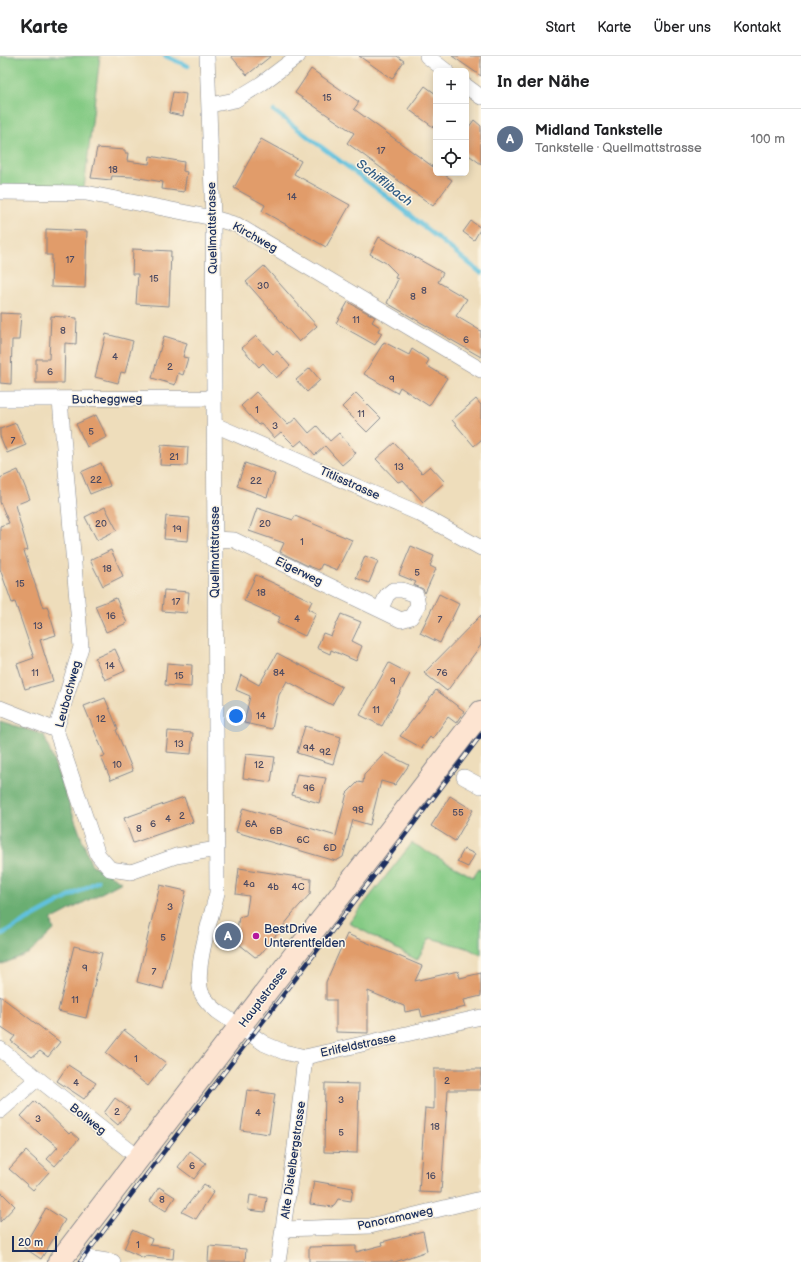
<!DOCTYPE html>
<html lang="de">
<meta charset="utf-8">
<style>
body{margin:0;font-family:"Balsamiq Sans",sans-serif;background:#f2f2f2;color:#202124}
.controls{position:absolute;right:12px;top:12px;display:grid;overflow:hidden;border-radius:6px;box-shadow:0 2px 10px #0003}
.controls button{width:36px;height:36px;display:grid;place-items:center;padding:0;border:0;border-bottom:1px solid #e0e0e0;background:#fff;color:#202124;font:20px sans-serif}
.scale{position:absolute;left:12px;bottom:10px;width:45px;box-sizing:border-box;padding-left:4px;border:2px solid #1b2f5e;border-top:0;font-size:11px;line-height:14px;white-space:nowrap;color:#1b2f5e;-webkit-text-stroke:3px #fcf5e5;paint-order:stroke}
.you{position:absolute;left:236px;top:660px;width:14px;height:14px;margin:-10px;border:3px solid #fff;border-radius:50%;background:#1a73e8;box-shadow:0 0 0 6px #1a73e833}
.badge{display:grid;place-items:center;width:26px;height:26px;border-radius:50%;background:#b5179e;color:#fff;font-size:13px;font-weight:700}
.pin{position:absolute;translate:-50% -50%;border:2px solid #fff;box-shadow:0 1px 4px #0006}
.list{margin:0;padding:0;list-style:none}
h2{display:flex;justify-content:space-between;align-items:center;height:52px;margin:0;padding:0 16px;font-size:17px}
h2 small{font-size:13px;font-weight:400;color:#757577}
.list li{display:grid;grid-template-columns:26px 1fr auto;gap:12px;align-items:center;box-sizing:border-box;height:60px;padding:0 16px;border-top:1px solid #e0e0e0}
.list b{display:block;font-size:15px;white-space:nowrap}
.list p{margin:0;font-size:13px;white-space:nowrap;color:#757577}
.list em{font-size:13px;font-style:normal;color:#757577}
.icon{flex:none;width:22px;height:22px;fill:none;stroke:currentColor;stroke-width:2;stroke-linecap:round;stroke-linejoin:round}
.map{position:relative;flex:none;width:481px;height:1206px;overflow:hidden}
header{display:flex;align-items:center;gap:24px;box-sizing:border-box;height:56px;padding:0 20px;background:#fff;border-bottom:1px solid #e0e0e0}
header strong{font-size:19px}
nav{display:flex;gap:22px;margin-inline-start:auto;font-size:14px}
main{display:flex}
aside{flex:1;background:#fff}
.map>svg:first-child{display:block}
.green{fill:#84ca84;stroke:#507c71}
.forest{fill:#6bae72;stroke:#436e68}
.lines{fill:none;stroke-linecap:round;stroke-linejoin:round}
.stream{stroke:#60c1de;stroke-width:4.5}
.building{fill:#e19c6a}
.minor-casing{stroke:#84868c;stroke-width:16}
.secondary-casing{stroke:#84868c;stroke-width:24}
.minor{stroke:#fff;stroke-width:15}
.secondary{stroke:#fde4d1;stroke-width:22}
.rail-casing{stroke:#1b2f5e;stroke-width:4.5}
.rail{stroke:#fcf5e5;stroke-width:3;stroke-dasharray:9;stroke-linecap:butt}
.poi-dot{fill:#b5179e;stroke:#fcf5e5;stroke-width:1.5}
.labels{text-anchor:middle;stroke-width:3;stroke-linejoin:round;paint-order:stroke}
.number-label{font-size:10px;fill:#4c4a61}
.street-label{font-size:12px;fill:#1b2f5e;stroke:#fcf5e5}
.poi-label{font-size:12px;fill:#1b2f5e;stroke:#fcf5e5;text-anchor:start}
.water-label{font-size:13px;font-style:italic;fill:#305b84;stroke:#fcf5e5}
</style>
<header>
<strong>Karte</strong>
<nav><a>Start</a><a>Karte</a><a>Über uns</a><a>Kontakt</a></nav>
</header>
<main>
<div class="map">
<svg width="481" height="1206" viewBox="0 0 481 1206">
<rect width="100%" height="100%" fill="#fcf5e5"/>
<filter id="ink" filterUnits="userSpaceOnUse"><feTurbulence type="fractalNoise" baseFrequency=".025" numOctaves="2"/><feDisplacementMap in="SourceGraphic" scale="8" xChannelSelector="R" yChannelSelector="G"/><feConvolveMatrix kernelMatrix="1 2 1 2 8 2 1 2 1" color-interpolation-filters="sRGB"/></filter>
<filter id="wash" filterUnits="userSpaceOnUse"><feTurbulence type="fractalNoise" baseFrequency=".012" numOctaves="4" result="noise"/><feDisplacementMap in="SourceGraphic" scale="16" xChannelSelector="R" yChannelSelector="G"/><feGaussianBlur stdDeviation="0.9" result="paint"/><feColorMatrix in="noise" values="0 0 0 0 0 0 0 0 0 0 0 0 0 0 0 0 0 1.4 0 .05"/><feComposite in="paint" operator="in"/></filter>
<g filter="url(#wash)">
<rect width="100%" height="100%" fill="#edb"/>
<path class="green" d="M0 0H100L84 132 0 131Z
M412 787 473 821 479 812 481 813V899L467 892 430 882 417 904 349 867Z"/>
<path class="forest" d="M0 665 44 679 91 808 122 826 51 864 54 874 30 897 0 909Z"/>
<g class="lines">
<path class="stream" d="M165 0 188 10
M274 55 381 136 481 217
M0 879 98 825"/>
</g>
<g id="blocks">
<path class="building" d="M231 0H271L247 19Z
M359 0H397L404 5 392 23Z
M452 0H481V20Z
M311 13 359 46 354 53 436 113V117H442L452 124 433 150 347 87 354 77 295 37Z
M425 30 436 38V73L408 53Z
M173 36 186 38 183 60 169 57Z
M474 64 481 70V108L466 97V75Z
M261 83 301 105 294 118 350 149 326 191 262 155 265 149 234 132Z
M97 92 125 94V97H128L127 105 149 108 150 100 184 106 183 115 187 116 184 136 162 133 163 126 133 121 112 120 111 124 91 122Z
M471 165 481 172 474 184 463 176Z
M46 173 87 175 85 232 51 231 52 199H46Z
M379 181 443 217 438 226 467 243 456 260 481 275V301L387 247 398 223 395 222 397 218 386 207 370 198Z
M133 193 171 195 169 250 136 248 138 218H132Z
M264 210 317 270 299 286 246 226Z
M348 246 375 261 372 266 380 271 378 275 382 277 375 289 336 267Z
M0 257 21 258 19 284H12L11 328 0 327Z
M51 260 77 262 76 288 65 287 64 327H36V303H49Z
M106 278 133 285 125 317 121 316 118 327 95 321Z
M164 280 187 287 183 301 188 302 183 319 178 317 175 329 152 322Z
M256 280 273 298 277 295 290 310 276 322 263 307 259 311 242 292Z
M384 286 409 299 412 293 429 304 426 309 447 322 429 350 400 331 397 337 364 318Z
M310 312 320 324 307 336 296 324Z
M256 336 288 369 296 362 309 377 317 370 330 385 339 377 356 397 342 409 325 390 315 399 302 384 295 390 281 376 274 382 261 367 258 369 241 350Z
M356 337 381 362 367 376 342 351Z
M476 343 481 349V384L474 390 452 364Z
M96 359 107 381 87 391 76 368Z
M16 367 26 389 7 397 0 380V373Z
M394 387 422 417 430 410 445 426 423 446 403 424 398 426 376 403Z
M161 389 188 391 187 410 160 409Z
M101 407 110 430 90 438 81 416Z
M245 407 275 418 267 441 237 430Z
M18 414 30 443 15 449 28 494 24 495 43 552 47 550 56 579 40 584 53 625 25 633 17 608 34 602 15 546 12 547 0 513V470L9 467 0 446V422Z
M105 451 117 474 97 484 85 461Z
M257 452 293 464 295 460 352 484 337 514 322 508 319 514 306 509 280 496 284 487 249 475Z
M166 460 190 462 188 485 164 483Z
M411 490 434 500 430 510 436 513 425 537 423 533 414 529 416 526 399 519Z
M111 494 123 520 103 530 90 504Z
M365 500 378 505 369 527 356 522Z
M256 519 312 545 308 553 316 557 305 580 277 567 280 561 244 545Z
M164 534 189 536 187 557 162 555Z
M439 538 459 548 440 587 420 577Z
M116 542 127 567 106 576 95 550Z
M341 558 361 566 352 585 362 590 356 605 331 594 330 598 317 592 323 577 331 580Z
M481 559V589L447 635 424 617Z
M115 593 125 615 105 624 95 602Z
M277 597 342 631 332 649 287 625 279 639 272 673 244 667 250 640 236 634 241 619 259 629Z
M167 607 192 609 191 631 165 629Z
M389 607 410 618 382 670 360 659Z
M436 634 464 655 456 667 448 661 432 683 430 681 422 692 400 680Z
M105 642 118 673 116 674 133 715 111 724 101 701 105 700 84 650Z
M305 670 341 681 333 708 297 697Z
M168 675 193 677 191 698 166 696Z
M385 697 409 709 395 729 381 725 370 769 353 764 343 801 336 805 236 776 243 752 336 780 347 737 358 726 363 727 364 719Z
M246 698 275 701 271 726 243 722Z
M297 718 326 722 319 747 292 739Z
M450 740 473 754 455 785 431 770Z
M184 741 193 766 133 787 124 762Z
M464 793 475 798 468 811 457 806Z
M239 812 311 823 310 838 291 859H292L260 899 255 901 239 888 231 892 217 889 221 870 237 873 239 861 246 859 249 840 236 838Z
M160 829 186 835 163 933 137 926Z
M347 878 422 910 415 925 458 915 460 922 481 917V940L464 944 466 951 422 961 420 953 405 956 404 950 368 935V977L336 976V944H326V926Z
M74 890 102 897 86 962 58 955Z
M0 940 60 986 48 1001 40 995 32 1001 11 985 15 980 0 970Z
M124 974 166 1007 148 1030 106 997Z
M68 1009 96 1027 84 1043 57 1025Z
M434 1013H481V1034H448L441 1137 419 1136 425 1052 434 1053Z
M325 1027 359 1028 357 1097 324 1096Z
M247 1034 275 1038 269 1078 241 1074Z
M115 1042 130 1053 118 1069 104 1057Z
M35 1045 69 1078 71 1076 79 1083 55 1110 47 1103 58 1091 42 1078 41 1079 21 1060Z
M26 1095 49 1116 33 1134 9 1113Z
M190 1095 206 1107 194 1123 178 1111Z
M314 1125 353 1132 351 1145 338 1143 333 1151 310 1148Z
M204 1128 214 1135 196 1163 182 1156Z
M159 1131 175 1141 166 1155 150 1145Z
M0 1135 15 1150 0 1166Z
M250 1139 267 1142 265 1156 248 1154Z
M46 1152 65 1164 41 1203 23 1191Z
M132 1174 152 1183 150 1189 174 1192 173 1203 145 1200 144 1202 124 1193Z
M423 1175 427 1195 395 1206H309V1191L356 1190V1196L383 1189 382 1186Z
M209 1190 246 1193 245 1206H208Z"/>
</g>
</g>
<g filter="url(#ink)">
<use href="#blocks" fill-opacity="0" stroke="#84868c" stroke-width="1"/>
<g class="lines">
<g class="minor-casing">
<path id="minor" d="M207 0 213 162 217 837C211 862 194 912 201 936 204 943 211 950 217 955L265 988 284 996 305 1001 481 961
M427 0 446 15
M466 30 481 41
M210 49 235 44 261 28 298 0
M0 136 86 137 213 162 237 169 481 314
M0 343 214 342
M60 344 81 591 56 674 98 799 110 813 131 816 176 800 217 793
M215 369 418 457 481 492
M215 483 234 484 401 564 411 561 418 549 416 539 402 534H393L387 539 380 554
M0 652 56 674
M464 721 481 730
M0 993 139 1102
M0 1055 37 1023
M284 1173 370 1170 481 1143
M88 1202 113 1206
M278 1206 295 1091 305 1001"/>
</g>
<g class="secondary-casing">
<path id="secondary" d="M59 1206 481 656"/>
</g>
<use href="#minor" class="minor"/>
<use href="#secondary" class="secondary"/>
<g class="rail-casing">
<path id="rail" d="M80 1206 481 679"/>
</g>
<use href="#rail" class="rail"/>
</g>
</g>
<circle class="poi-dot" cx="256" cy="880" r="4"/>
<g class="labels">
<g class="number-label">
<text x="327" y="45">15</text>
<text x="381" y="98">17</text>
<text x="113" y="117">18</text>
<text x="292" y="144">14</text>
<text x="70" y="207">17</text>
<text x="154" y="226">15</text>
<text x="263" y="233">30</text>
<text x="424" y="238">8</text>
<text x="413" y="244">8</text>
<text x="356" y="267">11</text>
<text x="63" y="278">8</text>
<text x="466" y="287">6</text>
<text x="115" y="304">4</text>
<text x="170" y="314">2</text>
<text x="50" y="319">6</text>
<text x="392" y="326">9</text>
<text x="257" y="357">1</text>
<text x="361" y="361">11</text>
<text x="275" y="373">3</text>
<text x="91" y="379">5</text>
<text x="13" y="388">7</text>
<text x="174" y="404">21</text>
<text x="399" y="414">13</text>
<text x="96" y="427">22</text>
<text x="256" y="428">22</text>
<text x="101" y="471">20</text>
<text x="265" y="471">20</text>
<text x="177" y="476">19</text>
<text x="302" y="489">1</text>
<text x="107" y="516">18</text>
<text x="417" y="520">5</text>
<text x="20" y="531">15</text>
<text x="261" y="540">18</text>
<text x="176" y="549">17</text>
<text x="111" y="563">16</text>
<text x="297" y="566">4</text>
<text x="440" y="567">7</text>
<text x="38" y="573">13</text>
<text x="110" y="613">14</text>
<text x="35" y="620">11</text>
<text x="279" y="620">84</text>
<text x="442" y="620">76</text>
<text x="179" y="623">15</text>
<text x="393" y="628">9</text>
<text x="376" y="657">11</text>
<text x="261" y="663">14</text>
<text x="101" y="666">12</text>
<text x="179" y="691">13</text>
<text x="309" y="695">94</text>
<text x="325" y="699">92</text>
<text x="117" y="712">10</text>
<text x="259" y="712">12</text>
<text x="309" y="735">96</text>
<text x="358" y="757">98</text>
<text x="458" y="760">55</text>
<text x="182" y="763">2</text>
<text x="168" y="766">4</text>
<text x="153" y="771">6</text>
<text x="251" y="771">6A</text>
<text x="139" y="776">8</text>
<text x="276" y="778">6B</text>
<text x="303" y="787">6C</text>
<text x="330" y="795">6D</text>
<text x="249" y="831">4a</text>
<text x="273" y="834">4b</text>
<text x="298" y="834">4C</text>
<text x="170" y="854">3</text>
<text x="163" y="885">5</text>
<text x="85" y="915">9</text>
<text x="154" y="919">7</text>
<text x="75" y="947">11</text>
<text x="136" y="1006">1</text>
<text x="447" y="1028">2</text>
<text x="76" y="1030">4</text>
<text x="341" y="1047">3</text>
<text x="117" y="1059">2</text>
<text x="258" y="1060">4</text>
<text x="38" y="1066">3</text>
<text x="435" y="1074">18</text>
<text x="341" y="1080">5</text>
<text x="192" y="1113">6</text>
<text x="431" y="1123">16</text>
<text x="162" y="1147">8</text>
<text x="138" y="1192">1</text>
</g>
<g class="street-label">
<text transform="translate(212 172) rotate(-91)" y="4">Quellmattstrasse</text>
<text transform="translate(255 181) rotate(29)" y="4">Kirchweg</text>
<text transform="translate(107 343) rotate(-1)" y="4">Bucheggweg</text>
<text transform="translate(350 427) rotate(24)" y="4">Titlisstrasse</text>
<text transform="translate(215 496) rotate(-90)" y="4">Quellmattstrasse</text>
<text transform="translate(299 515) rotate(26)" y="4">Eigerweg</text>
<text transform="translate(68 638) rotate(-75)" y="4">Leubachweg</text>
<text transform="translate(263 941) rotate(-53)" y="4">Hauptstrasse</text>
<text transform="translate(358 989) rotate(-12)" y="4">Erlifeldstrasse</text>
<text transform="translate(88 1063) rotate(38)" y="4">Bollweg</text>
<text transform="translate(293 1104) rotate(-82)" y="4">Alte Distelbergstrasse</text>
<text transform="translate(395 1162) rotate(-12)" y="4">Panoramaweg</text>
</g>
<g class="poi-label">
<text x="264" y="877">BestDrive<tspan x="264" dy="14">Unterentfelden</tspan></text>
</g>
<g class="water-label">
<text transform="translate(385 126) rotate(38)" y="5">Schifflibach</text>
</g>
</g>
</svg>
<div class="controls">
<button>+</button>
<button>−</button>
<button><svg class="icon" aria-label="locate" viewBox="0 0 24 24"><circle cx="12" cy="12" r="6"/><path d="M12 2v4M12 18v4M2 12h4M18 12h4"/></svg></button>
</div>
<div class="scale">20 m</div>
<div class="you"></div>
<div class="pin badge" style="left:228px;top:880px;background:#5c6f8a">A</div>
</div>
<aside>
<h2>In der Nähe<small></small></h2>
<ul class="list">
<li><span class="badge" style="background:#5c6f8a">A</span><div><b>Midland Tankstelle</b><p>Tankstelle · Quellmattstrasse</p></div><em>100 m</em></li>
</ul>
</aside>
</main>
